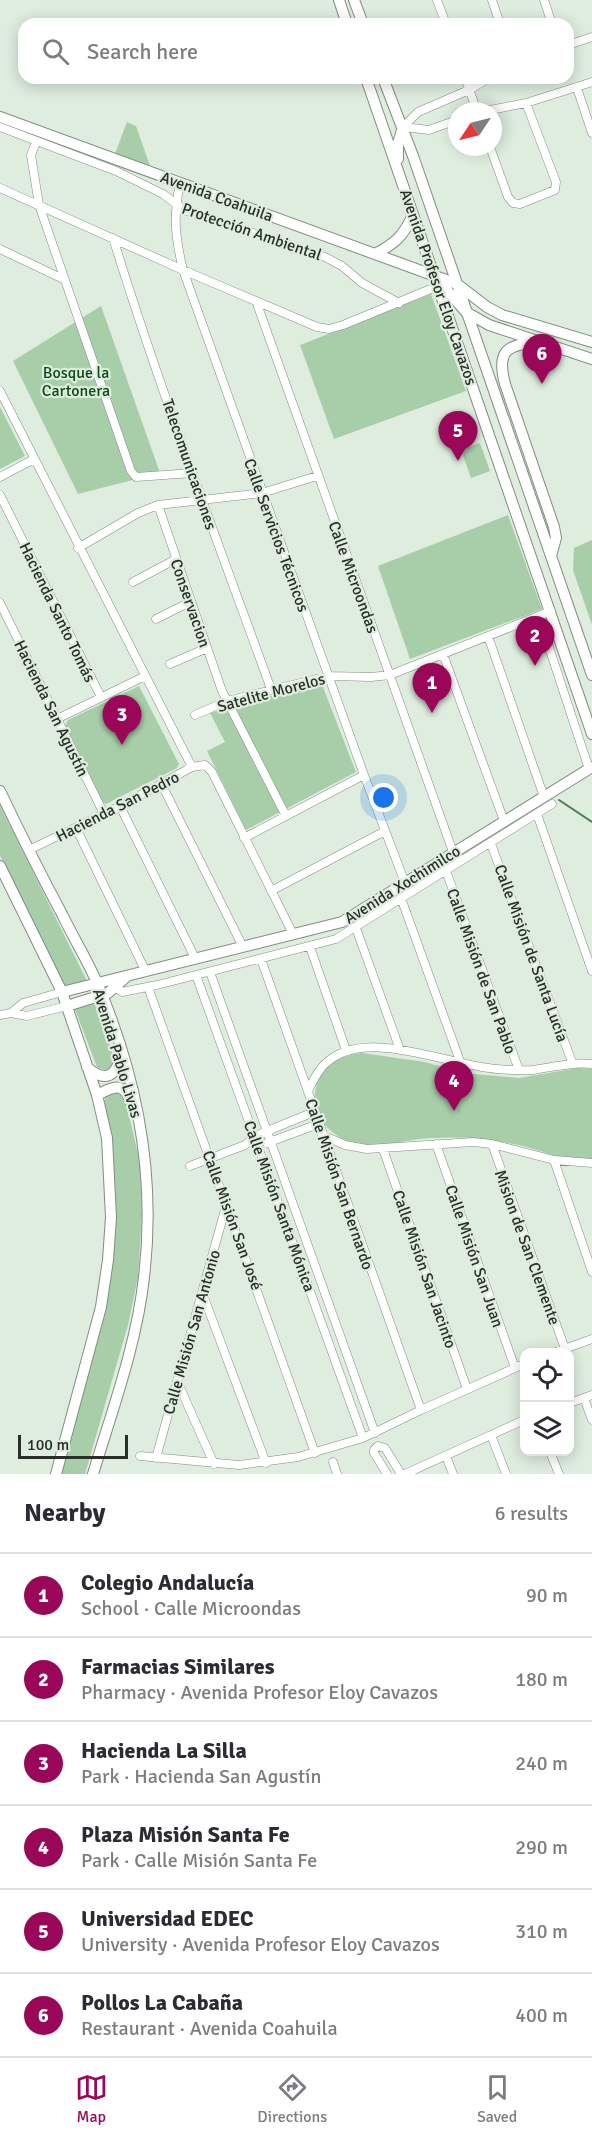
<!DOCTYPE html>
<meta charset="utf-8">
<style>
body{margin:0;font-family:Signika,sans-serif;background:#f2f2f3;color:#2b2b33}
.controls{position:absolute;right:18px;bottom:18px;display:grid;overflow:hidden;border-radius:12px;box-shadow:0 3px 15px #0003}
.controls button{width:54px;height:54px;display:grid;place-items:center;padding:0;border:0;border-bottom:2px solid #e1e1e2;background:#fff;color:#2b2b33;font:30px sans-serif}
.compass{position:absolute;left:448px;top:102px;width:54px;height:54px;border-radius:50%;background:#fff;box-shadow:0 3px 15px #0003;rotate:235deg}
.scale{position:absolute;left:18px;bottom:15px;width:110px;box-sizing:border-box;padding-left:6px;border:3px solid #292e29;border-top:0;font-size:16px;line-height:21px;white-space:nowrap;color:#292e29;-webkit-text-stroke:4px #deedde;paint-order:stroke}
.you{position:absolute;left:384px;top:798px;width:21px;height:21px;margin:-15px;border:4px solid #fff;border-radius:50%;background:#1a73e8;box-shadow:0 0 0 9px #1a73e833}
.badge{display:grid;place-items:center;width:39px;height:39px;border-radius:50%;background:#9a0758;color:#fff;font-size:20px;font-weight:700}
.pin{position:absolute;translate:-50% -50px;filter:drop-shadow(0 2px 3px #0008)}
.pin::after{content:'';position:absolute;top:32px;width:21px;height:18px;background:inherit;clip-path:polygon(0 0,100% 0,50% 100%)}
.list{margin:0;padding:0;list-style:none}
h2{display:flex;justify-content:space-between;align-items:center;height:78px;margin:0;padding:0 24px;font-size:26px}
h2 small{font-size:20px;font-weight:400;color:#7c7c81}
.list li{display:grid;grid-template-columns:39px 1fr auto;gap:18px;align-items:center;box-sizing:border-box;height:84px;padding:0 24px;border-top:2px solid #e1e1e2}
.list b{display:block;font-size:22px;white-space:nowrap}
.list p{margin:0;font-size:20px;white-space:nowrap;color:#7c7c81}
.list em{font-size:20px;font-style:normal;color:#7c7c81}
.icon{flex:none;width:33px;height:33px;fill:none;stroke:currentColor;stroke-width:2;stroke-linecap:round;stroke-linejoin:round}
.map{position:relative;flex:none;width:592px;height:1474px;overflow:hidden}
.search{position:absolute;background:#fff;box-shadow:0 3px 15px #0003;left:18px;right:18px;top:18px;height:66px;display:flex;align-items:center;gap:15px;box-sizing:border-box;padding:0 21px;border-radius:18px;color:#7c7c81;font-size:22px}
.sheet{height:582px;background:#fff}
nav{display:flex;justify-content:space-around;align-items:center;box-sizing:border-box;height:84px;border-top:2px solid #e1e1e2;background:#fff;font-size:16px;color:#7c7c81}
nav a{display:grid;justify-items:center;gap:3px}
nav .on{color:#9a0758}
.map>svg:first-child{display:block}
.green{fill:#a7cea9}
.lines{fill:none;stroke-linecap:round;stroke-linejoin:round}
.stream{stroke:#527c55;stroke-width:2}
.street-casing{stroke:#818e81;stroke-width:9}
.secondary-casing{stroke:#818e81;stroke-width:12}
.street{stroke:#fff;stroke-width:8}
.secondary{stroke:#fff;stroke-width:10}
.labels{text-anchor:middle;stroke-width:4.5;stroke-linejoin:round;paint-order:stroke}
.street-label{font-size:16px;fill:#292e29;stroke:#deedde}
.park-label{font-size:16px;fill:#084b18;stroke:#deedde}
</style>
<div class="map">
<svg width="592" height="1474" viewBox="0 0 592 1474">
<rect width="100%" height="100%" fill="#deedde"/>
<path class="green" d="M127 122 136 126 150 166 115 154Z
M431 294 466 391 334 439 300 345Z
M101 306 160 473 78 494 13 361Z
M0 407 25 456 0 469Z
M480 443 490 471 471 478 461 450Z
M508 515 542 609 410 659 378 566Z
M592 540V625L573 570 574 548Z
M321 682 356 772 246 830 207 751 225 742 210 713Z
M139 686 179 764 177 768 106 804 101 801 65 726 68 720Z
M0 806 86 979 84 983 66 987 0 856Z
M97 1001 115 1062 108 1071 97 1067 74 1007Z
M362 1053 425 1062 463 1073 519 1078 578 1068 592 1069V1159C569 1162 551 1154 530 1148 517 1144 503 1142 489 1140 470 1137 450 1137 430 1138 409 1139 388 1146 367 1146 346 1145 320 1128 315 1107 313 1098 316 1088 318 1080 323 1061 345 1055 362 1053Z
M118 1092 125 1098 140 1163 142 1214 138 1277 128 1325 85 1474H58L107 1299 114 1246 113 1153 104 1101 106 1095Z"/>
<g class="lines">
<path class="stream" d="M559 800 592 822"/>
<g class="street-casing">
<path id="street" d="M437 0 446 24
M492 0 500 24
M544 0 552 24
M568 45 592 37
M465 78 477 111
M577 88 592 133
M485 111 526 103 592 82
M457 120 429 130 403 127 418 112 469 90 489 78
M0 127 116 171 163 194 184 210 325 257 342 266 362 283 399 303
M36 142 31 155 39 205 131 471 136 477 193 473
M490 147 508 197 513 203 520 204 555 190 556 182 526 103
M180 183C173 217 175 236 183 270L364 775 405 883
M0 188 183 270 317 327 329 329 343 325 438 286
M113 238C160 390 217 540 271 689
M0 249 63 279
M256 301 453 852
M0 391 192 767
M0 477 34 459
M0 495 101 697
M158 505 222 691 286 816
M78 548 138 513 158 505 262 493 317 476
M133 582 176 559
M0 603 104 814
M156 619 190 602
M544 632 589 769
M488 636 544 797
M443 654 504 821
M170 664 207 648
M195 715 227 701 329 676 371 677 390 675 551 611
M57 719 145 676
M161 783 243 947
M120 806 195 958
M537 814 592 971
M76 828 146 972
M244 838 364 775
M491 844 572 1062
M29 850 120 806 192 767 205 765 212 772 293 934
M446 871 519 1070
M271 891 385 831
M401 898 461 1064
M356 928 400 1050
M310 947 346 1050
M261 959 421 1410
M210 972 375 1433
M196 975 363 1438
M115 982 118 989 122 992 157 985 336 939 552 804
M148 987 315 1453
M11 1013 23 1003 62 992
M0 1015 11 1013 27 1016 67 1006
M308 1091C313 1081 317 1071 325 1064 364 1025 449 1066 497 1069 509 1070 521 1071 533 1070 554 1067 571 1062 592 1064
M322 1135 345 1145 367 1149 473 1142 492 1144 554 1160 592 1163
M267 1143 318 1124
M436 1144 515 1368
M492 1144 565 1349
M383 1149 467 1389
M554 1160 592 1272
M190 1166 245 1145 255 1136 314 1112
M203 1295 266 1463
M556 1352 592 1339
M177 1381 214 1464
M584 1398 592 1420
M570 1403 592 1395
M491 1435 506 1474
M550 1452 559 1474
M140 1456 239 1465 298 1457 363 1438 421 1410 524 1364
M446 1456 453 1474
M156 1458 226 1206
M333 1462 337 1474
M387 1474 374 1453V1450L378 1446 385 1448 401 1474
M405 1474 524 1420"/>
</g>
<g class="secondary-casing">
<path id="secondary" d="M339 0 347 24
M354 0 363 24
M366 78 592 734
M383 78 413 156 592 675
M0 117 457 284 487 307 502 315 592 342
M398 159V143L403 127
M375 254C396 243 403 236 413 215
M439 281 466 312 489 325 592 359
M538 342C507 345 496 350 505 384L554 527 556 538 551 556
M0 791C20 833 41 875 63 916 74 939 88 961 98 985 137 1077 156 1177 144 1277 137 1343 112 1411 93 1474
M0 866 62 992 97 1095 107 1138 111 1217 108 1260 101 1307 56 1474
M62 992 342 922 592 767
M67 1006 108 993 126 977
M87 1067C105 1083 116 1077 121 1055
M97 1095C115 1086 124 1081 132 1105"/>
</g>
<use href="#street" class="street"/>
<use href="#secondary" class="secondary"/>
</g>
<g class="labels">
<g class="street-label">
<text transform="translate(217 196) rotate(20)" y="6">Avenida Coahuila</text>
<text transform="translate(252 231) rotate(19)" y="6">Protección Ambiental</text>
<text transform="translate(439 287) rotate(71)" y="6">Avenida Profesor Eloy Cavazos</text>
<text transform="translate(190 464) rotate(71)" y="6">Telecomunicaciones</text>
<text transform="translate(277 535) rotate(70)" y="6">Calle Servicios Técnicos</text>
<text transform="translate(354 577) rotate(70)" y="6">Calle Microondas</text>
<text transform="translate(191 603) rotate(71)" y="6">Conservacion</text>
<text transform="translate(58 612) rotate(64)" y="6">Hacienda Santo Tomás</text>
<text transform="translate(271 692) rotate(-15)" y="6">Satelite Morelos</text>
<text transform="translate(52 708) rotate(64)" y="6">Hacienda San Agustín</text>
<text transform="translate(117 806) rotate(-27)" y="6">Hacienda San Pedro</text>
<text transform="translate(402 884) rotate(-32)" y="6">Avenida Xochimilco</text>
<text transform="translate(532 953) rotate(70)" y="6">Calle Misión de Santa Lucía</text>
<text transform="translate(482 971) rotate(70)" y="6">Calle Misión de San Pablo</text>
<text transform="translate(118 1053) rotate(73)" y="6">Avenida Pablo Livas</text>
<text transform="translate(340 1184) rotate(71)" y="6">Calle Misión San Bernardo</text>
<text transform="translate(280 1206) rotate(70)" y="6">Calle Misión Santa Mónica</text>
<text transform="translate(233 1220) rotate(70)" y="6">Calle Misión San José</text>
<text transform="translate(528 1247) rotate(70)" y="6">Mision de San Clemente</text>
<text transform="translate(475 1256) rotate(71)" y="6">Calle Misión San Juan</text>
<text transform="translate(425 1269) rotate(71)" y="6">Calle Misión San Jacinto</text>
<text transform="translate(191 1332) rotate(-74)" y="6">Calle Misión San Antonio</text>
</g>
<g class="park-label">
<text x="76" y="378">Bosque la<tspan x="76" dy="18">Cartonera</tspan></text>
</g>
</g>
</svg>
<div class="controls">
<button><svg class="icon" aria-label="locate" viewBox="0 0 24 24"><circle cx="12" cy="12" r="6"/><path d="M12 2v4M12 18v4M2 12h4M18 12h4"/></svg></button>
<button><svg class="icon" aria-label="layers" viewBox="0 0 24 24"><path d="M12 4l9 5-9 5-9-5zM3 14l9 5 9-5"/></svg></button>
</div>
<svg class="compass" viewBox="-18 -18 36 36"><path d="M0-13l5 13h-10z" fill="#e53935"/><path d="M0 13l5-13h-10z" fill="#7c7c81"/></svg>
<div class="scale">100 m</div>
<div class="you"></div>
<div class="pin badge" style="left:432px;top:713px">1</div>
<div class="pin badge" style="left:535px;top:666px">2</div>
<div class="pin badge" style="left:122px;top:745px">3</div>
<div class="pin badge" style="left:454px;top:1111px">4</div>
<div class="pin badge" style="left:458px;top:461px">5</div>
<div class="pin badge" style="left:542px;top:384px">6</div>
<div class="search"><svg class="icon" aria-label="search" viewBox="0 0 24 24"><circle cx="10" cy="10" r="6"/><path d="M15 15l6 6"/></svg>Search here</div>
</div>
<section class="sheet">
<h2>Nearby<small>6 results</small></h2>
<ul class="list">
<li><span class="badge">1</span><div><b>Colegio Andalucía</b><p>School · Calle Microondas</p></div><em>90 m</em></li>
<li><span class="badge">2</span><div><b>Farmacias Similares</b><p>Pharmacy · Avenida Profesor Eloy Cavazos</p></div><em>180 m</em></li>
<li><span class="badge">3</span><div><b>Hacienda La Silla</b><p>Park · Hacienda San Agustín</p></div><em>240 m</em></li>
<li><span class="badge">4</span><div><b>Plaza Misión Santa Fe</b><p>Park · Calle Misión Santa Fe</p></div><em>290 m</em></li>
<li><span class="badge">5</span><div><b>Universidad EDEC</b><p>University · Avenida Profesor Eloy Cavazos</p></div><em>310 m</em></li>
<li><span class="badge">6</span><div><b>Pollos La Cabaña</b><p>Restaurant · Avenida Coahuila</p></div><em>400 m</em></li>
</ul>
</section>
<nav>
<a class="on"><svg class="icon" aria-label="map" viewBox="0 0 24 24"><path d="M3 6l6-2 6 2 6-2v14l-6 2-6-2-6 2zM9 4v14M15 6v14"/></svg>Map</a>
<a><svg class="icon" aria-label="directions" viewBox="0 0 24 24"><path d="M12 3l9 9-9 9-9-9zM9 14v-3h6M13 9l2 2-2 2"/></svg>Directions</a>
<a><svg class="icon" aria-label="saved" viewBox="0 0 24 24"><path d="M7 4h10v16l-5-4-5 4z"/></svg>Saved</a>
</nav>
